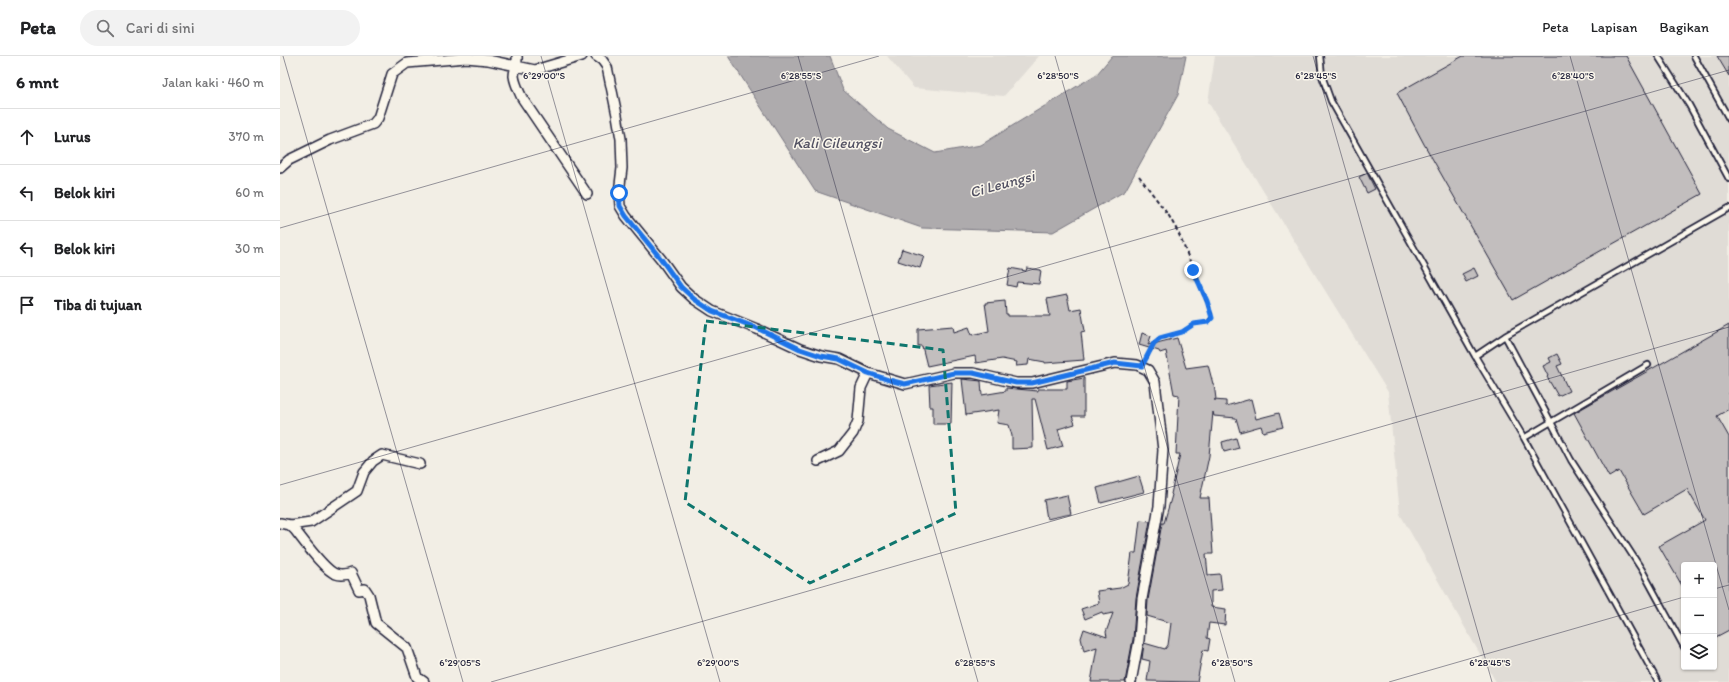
<!DOCTYPE html>
<html lang="id">
<meta charset="utf-8">
<style>
body{margin:0;font-family:Itim,sans-serif;background:#f2f2f2;color:#202124}
.controls{position:absolute;right:12px;bottom:12px;display:grid;overflow:hidden;border-radius:4px;box-shadow:0 1px 3px #0004}
.controls button{width:36px;height:36px;display:grid;place-items:center;padding:0;border:0;border-bottom:1px solid #e0e0e0;background:#fff;color:#202124;font:20px sans-serif}
.stop{position:absolute;width:12px;height:12px;margin:-9px;border:3px solid #1a73e8;border-radius:50%;background:#fff}
.stop.end{background:#1a73e8;border-color:#fff;box-shadow:0 1px 4px #0008}
.list{margin:0;padding:0;list-style:none}
h2{display:flex;justify-content:space-between;align-items:center;height:52px;margin:0;padding:0 16px;font-size:17px}
h2 small{font-size:13px;font-weight:400;color:#757577}
.list li{display:grid;grid-template-columns:26px 1fr auto;gap:12px;align-items:center;box-sizing:border-box;height:56px;padding:0 16px;border-top:1px solid #e0e0e0}
.list b{display:block;font-size:15px;white-space:nowrap}
.list em{font-size:13px;font-style:normal;color:#757577}
.icon{flex:none;width:22px;height:22px;fill:none;stroke:currentColor;stroke-width:2;stroke-linecap:round;stroke-linejoin:round}
.map{position:relative;flex:none;width:1449px;height:626px;overflow:hidden}
header{display:flex;align-items:center;gap:24px;box-sizing:border-box;height:56px;padding:0 20px;background:#fff;border-bottom:1px solid #e0e0e0}
header strong{font-size:19px}
nav{display:flex;gap:22px;margin-inline-start:auto;font-size:14px}
.search{width:280px;height:36px;background:#f2f2f2;display:flex;align-items:center;gap:10px;box-sizing:border-box;padding:0 14px;border-radius:22px;color:#757577;font-size:15px}
main{display:flex}
aside{flex:1;background:#fff}
.map>svg:first-child{display:block}
.built{fill:#e0dcd6;fill-rule:evenodd}
.water{fill:#aeabad;stroke:#76747f}
.building{fill:#c2bebe;stroke:#22223b}
.lines{fill:none;stroke-linecap:round;stroke-linejoin:round}
.service-casing{stroke:#22223b;stroke-width:8}
.minor-casing{stroke:#22223b;stroke-width:12}
.path{stroke:#22223b;stroke-width:2;stroke-dasharray:4 3;stroke-linecap:butt}
.service{stroke:#fbf7ec;stroke-width:4.5}
.minor{stroke:#fbf7ec;stroke-width:9}
.route{stroke:#1a73e8;stroke-width:5}
.marked{fill:none;stroke:#0f766e;stroke-width:3;stroke-dasharray:8 5;stroke-linejoin:round}
.ticks{fill:none;stroke:#22223b;stroke-width:1;stroke-opacity:0.45}
.labels{text-anchor:middle;stroke-width:3;stroke-linejoin:round;paint-order:stroke}
.water-label{font-size:15px;font-style:italic;fill:#535263;stroke:#fbf7ec}
.ticks-label{font-size:10px;text-anchor:middle;fill:#22223b;stroke:#fbf7ec;stroke-width:3;stroke-linejoin:round;paint-order:stroke}
</style>
<header>
<strong>Peta</strong>
<div class="search"><svg class="icon" aria-label="search" viewBox="0 0 24 24"><circle cx="10" cy="10" r="6"/><path d="M15 15l6 6"/></svg>Cari di sini</div>
<nav><a>Peta</a><a>Lapisan</a><a>Bagikan</a></nav>
</header>
<main>
<aside>
<h2>6 mnt<small>Jalan kaki · 460 m</small></h2>
<ul class="list">
<li><svg class="icon" aria-label="ahead" viewBox="0 0 24 24"><path d="M12 20V5M6 11l6-6 6 6"/></svg><div><b>Lurus</b></div><em>370 m</em></li>
<li><svg class="icon" aria-label="left" viewBox="0 0 24 24"><path d="M17 20v-9H6M10 6l-5 5 5 5"/></svg><div><b>Belok kiri</b></div><em>60 m</em></li>
<li><svg class="icon" aria-label="left" viewBox="0 0 24 24"><path d="M17 20v-9H6M10 6l-5 5 5 5"/></svg><div><b>Belok kiri</b></div><em>30 m</em></li>
<li><svg class="icon" aria-label="arrive" viewBox="0 0 24 24"><path d="M6 21V4h12l-3 4 3 4H6"/></svg><div><b>Tiba di tujuan</b></div></li>
</ul>
</aside>
<div class="map">
<svg width="1449" height="626" viewBox="0 0 1449 626">
<rect width="100%" height="100%" fill="#f2eee5"/>
<filter id="ink" filterUnits="userSpaceOnUse"><feTurbulence type="fractalNoise" baseFrequency=".025" numOctaves="2"/><feDisplacementMap in="SourceGraphic" scale="8" xChannelSelector="R" yChannelSelector="G"/><feConvolveMatrix kernelMatrix="1 2 1 2 8 2 1 2 1" color-interpolation-filters="sRGB"/></filter>
<g filter="url(#ink)">
<path class="built" d="M607 0H759L724 40 634 32Z
M935 0H1449V626H1216L1120 458 1108 336 928 46ZM1404 509H1434V611H1404Z"/>
<path class="water" d="M448 0H550L563 34 608 73 655 97 701 89 817 18 832 0H906L898 39 845 135 773 176 642 172 535 135Z"/>
<path class="building" d="M1183 0H1346L1422 138 1233 244 1144 88 1117 37Z
M1437 0H1449V20Z
M1087 117 1095 133 1087 137 1079 121Z
M622 193 644 200 640 212 618 205Z
M730 212 746 215 747 212 761 214 759 228 737 226 736 231 727 229Z
M1194 212 1198 220 1186 226 1182 218Z
M787 239 790 254 801 252 805 275 801 276 804 304 765 307V306L749 303 748 309 736 310 737 306 722 303 696 307 695 300 647 310 642 290H638V273L673 270 674 276 689 271 692 279 709 275 705 247 725 245 726 258H728V260H770L767 243Z
M1449 269V353L1437 360 1449 381V574L1434 582V509H1404V533L1379 490 1425 464 1407 433 1364 458 1339 415 1329 421 1294 357Z
M862 277 871 280 868 289 897 282 906 312 928 309 933 328H934L936 343 934 344 946 345V350L971 343 976 363 999 357 1003 371 983 376 981 370 960 376 956 362 934 360 933 356 929 400 920 442H929L933 498H926L928 519 940 518 942 534 931 535V551L946 553 945 569 929 567 927 582 930 583 928 595 923 594 917 626 867 625 870 605 862 603 864 587 885 593 888 589 891 567 867 560 868 544 882 467H884L892 439 891 438 900 398H896L899 339 894 338 886 295 880 297 879 295 859 289Z
M1277 298 1282 308 1277 310 1289 335 1278 340 1267 321 1268 320 1263 310 1271 306 1269 302Z
M804 322V360H792L795 368 778 373 783 390 768 394 755 343H752L753 392 732 393V380L729 369 717 367 719 354 686 359 682 323 701 325 702 339 726 335V332L758 335V333H787V325Z
M672 326 671 368H653V351H650L649 329Z
M956 382 959 392 944 396 942 386Z
M859 420 864 436 821 447 817 432Z
M787 439 791 458 767 463 764 444Z
M860 464 870 465 856 542 853 583 845 626H811L817 591 804 595 801 582 804 573 827 581 826 576 833 557 823 559 822 556 805 563 801 553 819 547 817 535 840 532 848 528 852 497H856Z"/>
<g class="lines">
<g class="service-casing">
<path id="service" d="M1040 0 1042 20 1051 45 1195 300 1244 382 1378 626
M1378 0 1409 49 1449 123
M1414 0 1449 63
M1225 280 1271 366 1368 309
M1195 300 1225 280 1449 152
M1244 382 1271 366 1291 404 1362 514 1404 591"/>
</g>
<g class="minor-casing">
<path id="minor" d="M237 0C238 9 234 13 234 20 235 28 239 35 242 42L307 138
M316 0 322 4 327 11 337 59 341 83 342 112 339 137 340 150 346 160 381 203 401 231 414 243 432 255 477 273 520 293 541 300 559 303 588 317 625 328 674 317H693L736 327H752L835 307 857 309 868 314 875 326 883 394 879 450 862 543 859 584 851 626
M0 112 9 104 50 84 93 68 98 62 112 18 127 7 186 2 208 4 255 14 302 0
M538 405 559 395 573 377 578 365 581 332 588 317
M0 467 10 469 15 474C23 484 45 515 56 518 61 520 66 519 71 517L79 534 85 533 89 539 96 567 127 592 137 621 144 626
M10 469 31 466 77 435 84 416 93 405 102 399 140 408"/>
</g>
<path class="path" d="M859 120 889 160 898 176 932 259 928 266 914 268 902 276 880 282 874 287 866 304"/>
<use href="#service" class="service"/>
<use href="#minor" class="minor"/>
</g>
</g>
<g class="lines" filter="url(#ink)">
<path class="route" d="M339 137 340 150 346 160 381 203 401 231 414 243 432 255 477 272 520 293 541 300 559 303 588 317 609 324 625 328 674 317H693L736 327H752L835 307 862 310 874 287 880 282 902 276 914 268 928 266 932 262 927 245 913 214"/>
</g>
<path class="marked" d="M426 265 663 294 676 457 530 527 405 446Z"/>
<path class="ticks" d="M3 0 183 626M261 0 440 626M518 0 698 626M775 0 955 626M1033 0 1212 626M1290 0 1449 554M0 172 599 0M0 429 1449 14M1434 533 1449 529M211 626 1449 271M1109 626 1404 541"/>
<g class="labels">
<g class="water-label">
<text x="557" y="92">Kali Cileungsi</text>
<text transform="translate(722 128) rotate(-15)" y="5">Ci Leungsi</text>
</g>
</g>
<g class="ticks-label">
<text x="264" y="23">6°29'00"S</text>
<text x="521" y="23">6°28'55"S</text>
<text x="778" y="23">6°28'50"S</text>
<text x="1036" y="23">6°28'45"S</text>
<text x="1293" y="23">6°28'40"S</text>
<text x="180" y="610">6°29'05"S</text>
<text x="438" y="610">6°29'00"S</text>
<text x="695" y="610">6°28'55"S</text>
<text x="952" y="610">6°28'50"S</text>
<text x="1210" y="610">6°28'45"S</text>
</g>
</svg>
<div class="controls">
<button>+</button>
<button>−</button>
<button><svg class="icon" aria-label="layers" viewBox="0 0 24 24"><path d="M12 4l9 5-9 5-9-5zM3 14l9 5 9-5"/></svg></button>
</div>
<div class="stop" style="left:339px;top:137px"></div>
<div class="stop end" style="left:913px;top:214px"></div>
</div>
</main>
